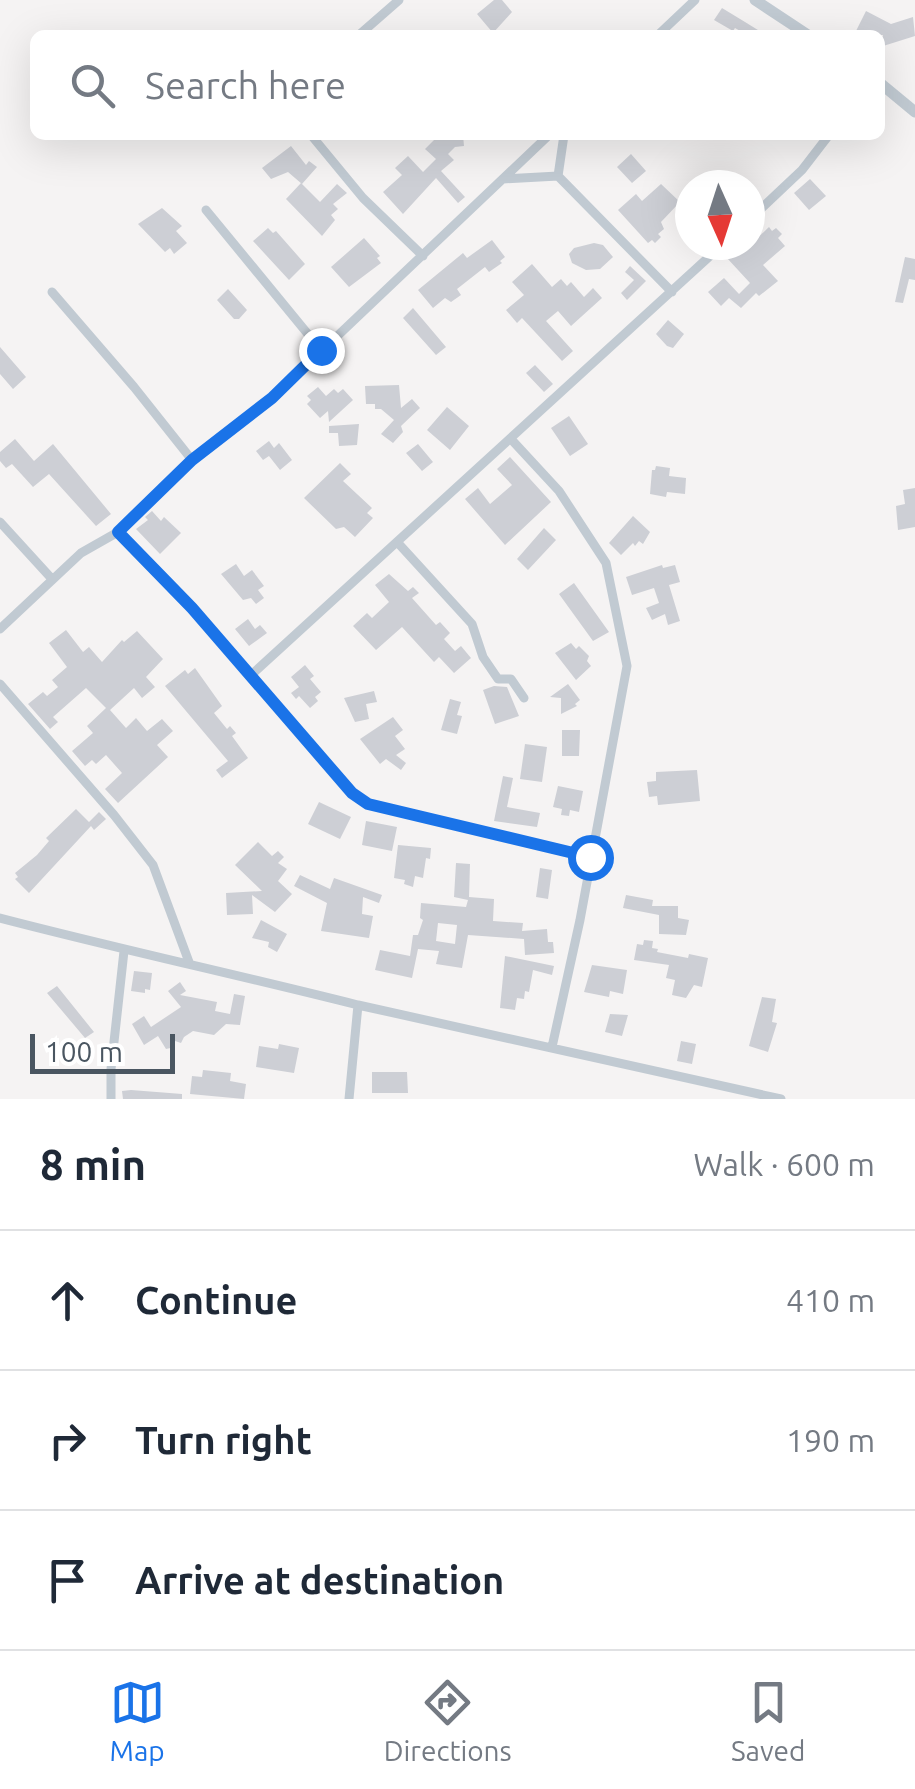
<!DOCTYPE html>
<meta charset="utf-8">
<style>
body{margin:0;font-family:Ubuntu,sans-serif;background:#f2f2f3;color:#1f2937}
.compass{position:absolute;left:675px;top:170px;width:90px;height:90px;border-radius:50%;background:#fff;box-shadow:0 10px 40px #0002;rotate:177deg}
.scale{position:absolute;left:30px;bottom:25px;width:145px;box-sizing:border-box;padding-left:10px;border:5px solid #4a5661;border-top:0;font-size:28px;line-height:35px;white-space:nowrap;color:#4a5661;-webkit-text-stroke:8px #fff;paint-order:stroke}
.stop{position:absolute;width:30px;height:30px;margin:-22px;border:8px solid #1a73e8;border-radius:50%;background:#fff}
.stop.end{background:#1a73e8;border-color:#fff;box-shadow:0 2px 10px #0008}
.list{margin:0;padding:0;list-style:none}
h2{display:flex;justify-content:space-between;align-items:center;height:130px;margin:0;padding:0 40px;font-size:42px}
h2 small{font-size:32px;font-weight:400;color:#747a83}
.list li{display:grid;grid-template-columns:65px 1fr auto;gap:30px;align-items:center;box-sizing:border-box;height:140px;padding:0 40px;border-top:2px solid #e0e1e3}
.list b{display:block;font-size:38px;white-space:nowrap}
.list em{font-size:32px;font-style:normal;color:#747a83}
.icon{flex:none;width:55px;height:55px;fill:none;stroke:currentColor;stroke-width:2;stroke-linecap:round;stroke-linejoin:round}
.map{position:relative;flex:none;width:915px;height:1099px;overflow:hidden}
.search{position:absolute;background:#fff;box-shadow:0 10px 40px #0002;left:30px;right:30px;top:30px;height:110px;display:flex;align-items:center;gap:25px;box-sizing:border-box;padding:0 35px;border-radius:15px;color:#747a83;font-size:38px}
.sheet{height:550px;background:#fff}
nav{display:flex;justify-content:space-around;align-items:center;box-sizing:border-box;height:140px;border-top:2px solid #e0e1e3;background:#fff;font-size:28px;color:#747a83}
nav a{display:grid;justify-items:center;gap:5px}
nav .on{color:#1a73e8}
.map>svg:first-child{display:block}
.building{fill:#cdcfd5;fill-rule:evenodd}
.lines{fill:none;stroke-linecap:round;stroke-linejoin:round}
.minor{stroke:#c1cad2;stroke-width:9}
.tertiary{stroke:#c1cad2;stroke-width:11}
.route{stroke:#1a73e8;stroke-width:12}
</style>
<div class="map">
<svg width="915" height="1099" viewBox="0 0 915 1099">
<rect width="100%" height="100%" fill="#f5f3f3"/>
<path class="building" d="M494 0H502L512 12 493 33 477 14Z
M722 8 745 22 766 35H747L735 28 733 31 714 20Z
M866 11 891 24 913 17 915 36 880 47 883 35H854Z
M439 135H463L464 146 455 147 448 154 454 160 441 171 465 197 458 203 436 178 403 214 383 192 402 175 395 168 408 156 423 172 436 159 425 149Z
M291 146 306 165 309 161 317 167 302 184 288 172 271 179 262 168Z
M631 154 646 171 632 183 617 167Z
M810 179 826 196 809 210 794 193Z
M301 183 320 202 337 184 347 193 333 204 338 209 331 215 335 220 322 236 286 199Z
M661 184 680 202 661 222 664 229 658 234 661 237 655 243 652 240 648 243 618 210 636 194 642 201Z
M162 208 182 226 176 231 187 243 174 254 170 248 165 252 138 224Z
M769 227 772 231 776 228 782 234 778 238 785 246 763 265 778 281 759 296 756 293 741 308 729 298 721 306 708 292 724 278 739 294 750 283 727 258 741 245H750Z
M268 228 273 233 276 231 305 264 289 280 253 241Z
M364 238 380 256 377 258 381 263 349 287 331 267Z
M492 240 505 257 500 261 502 263 489 272 485 267 457 289 461 295 451 302 445 298 433 308 418 290 463 253 467 258Z
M594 243 603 245 613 257 600 269 586 270 572 263 569 254 574 248Z
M905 257 915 259V280L909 279 903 303 895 302Z
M532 264 552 287 561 279 567 286 571 282 584 297 593 288 602 298 571 326 558 311 546 321 573 351 562 361 522 318 517 323 506 310 524 295 512 282Z
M630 266 646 281 627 300 621 293 634 280 625 272Z
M228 289 247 310 239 319H234L217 300Z
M413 308 446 347 436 355 403 318Z
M668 320 684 334 673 348 667 346 656 334Z
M0 347 26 377 13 389 0 374Z
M535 365 553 384 544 392 526 373Z
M399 385 401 408 412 399 420 408 401 426 403 432 393 443 381 434 394 420 381 409H375V404H366L365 386Z
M318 387 326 396 334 389 338 393 343 389 353 400 329 422 328 411 320 418 307 404 311 400 307 396Z
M447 407 469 426 450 450 427 430Z
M569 416 588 444 570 456 551 428Z
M359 424 357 445 339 446 338 433H329V426Z
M15 439 34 461 53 444 111 514 96 526 49 474 33 487 12 464 6 468 0 461V452Z
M269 441 274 448 279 443 292 460 280 470 269 456 263 460 256 451Z
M418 444 433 462 422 471 406 453Z
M510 457 551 502 505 545 465 499 478 488 490 504 512 485 497 469Z
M340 463 351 474 343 481 372 508 367 513 373 518 355 537 344 527 336 529 304 498Z
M656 466 670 468 669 476 686 478 685 494 667 492 666 497 650 494 652 470H655Z
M915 488V527L898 530 896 506 905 504 903 490Z
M152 511 161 521 164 517 181 533 160 554 136 529 148 520 145 517Z
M633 516 650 532 643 544 639 541 635 546 633 543 621 555 609 543Z
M544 528 556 540 528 570 517 559Z
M236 564 244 576 252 570 264 586 258 590 264 598 256 604 251 598 243 600 221 574Z
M662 565 663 568 675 565 680 582 669 585 680 621 668 625 665 614 652 620 646 608 659 603 654 588 632 595 626 577Z
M389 574 408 591 413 587 419 593 412 598 436 625 440 622 450 633 444 639 455 651 461 646 471 658 454 673 439 657 434 662 402 627 376 650 353 626 367 613 372 618 389 602 375 585Z
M574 583 609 632 593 641 559 594Z
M248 619 255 629 260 625 267 633 249 646 235 629Z
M66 630 83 652 89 647 102 662 122 640 124 642 137 631 163 659 146 677 155 687 142 698 134 688 110 710 126 728 136 718 147 731 162 719 173 731 157 745 168 757 118 803 105 789 122 773 106 755 96 764 92 760 85 766 72 751 93 733 87 726 106 708 86 688 53 717 58 722 50 729 28 704 43 692 47 696 58 687 52 680 67 667 49 643Z
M571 643 576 649 579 646 589 656 587 661 591 666 576 680 555 653Z
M305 665 314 676 310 679 321 692 315 697 318 701 310 708 299 696 296 699 291 693 299 687 291 677Z
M195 668 222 706 214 713 227 729 230 726 236 733 232 736 248 758 222 778 216 770 228 761 165 686 185 670 188 674Z
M568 684 580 700 575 704 577 706 561 714V698L550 697Z
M494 686 507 687 519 716 495 724 483 690Z
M374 691 377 702 366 704 369 719 355 722 344 698Z
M450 699 461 702 457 715 462 716 457 734 441 730Z
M393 717 403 730 395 736 405 749 396 755 406 763 401 770 386 759 380 764 360 739Z
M562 730H580L579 756H562Z
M525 744 547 747 542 782 520 779Z
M697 770 700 801 658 805 657 796 649 797 647 782 656 781V772Z
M503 776 513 778 507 807 540 813 537 827 494 821Z
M558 786 583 791 579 812 570 810 569 816 561 815 562 809 553 807Z
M319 802 351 817 340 839 308 824Z
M76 809 89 822 99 812 106 819 94 830 91 826 29 893 15 879 18 877 15 873 37 855 49 841 46 838Z
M366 821 397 827 392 851 362 845Z
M258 842 272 856 278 851 284 857 278 863 287 869 278 881 292 894 275 912 252 895 253 914 227 915 226 893 262 891 235 865Z
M398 845 431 848 430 859 426 858 423 878 415 876 413 887 404 884 405 880 394 878Z
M456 863 470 864 469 897 494 899 493 921 523 923 522 931 547 929 548 942H553L554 953 525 955 524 939 468 935 462 968 436 964 439 951 418 949 412 978 375 970 380 950 410 956 413 935H418L423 920 420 918 421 903 466 907 468 900 454 897ZM438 923 457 925 455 944 436 941Z
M540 868 552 870 548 899 536 897Z
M300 875 330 889 334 878 382 895 379 903 363 897 362 914 373 916 369 938 321 931 327 903 294 886Z
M626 895 653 900 652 906H678V918L689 920 686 935 659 934V915L623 908Z
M261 920 287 934 277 952 268 947 269 942 252 938Z
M644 940 653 941 652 948 658 949 657 952 688 958 689 954 708 958 702 987 694 985 686 998 672 995 675 980 666 978 669 965 634 960 637 944 643 945Z
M505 956 554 966 552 975 533 970 529 992 525 991 524 999 517 998 515 1010 500 1008Z
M592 965 627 970 623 994 610 991 609 997 584 992Z
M134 971 152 973 150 990 145 989V993L131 991Z
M180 982 186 991 180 995 217 1002 215 1011 230 1014 234 994 245 996 240 1025 226 1024 214 1035 193 1031 184 1037 181 1043 175 1041V1047L166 1049 158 1036 144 1045 132 1024 144 1016 151 1027 181 1007 168 991Z
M57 986 94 1032 85 1038 47 993Z
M762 997 776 999 772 1022 777 1023 768 1052 749 1046Z
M610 1014 628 1015 622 1036 605 1032Z
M681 1041 696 1044 692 1064 677 1061Z
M279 1044 299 1048 294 1073 256 1067 259 1046 278 1049Z
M203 1070 231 1073 230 1081 246 1084 244 1099 190 1094 192 1076 202 1077Z
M372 1072H407L408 1093H372Z
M131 1090 182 1094V1099H123L122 1091Z"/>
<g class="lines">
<path class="minor" d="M359 35 399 0
M658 35 695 0
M311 135 363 198 423 256
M558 176 564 135
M503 179 558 176 672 292
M206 210 321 350
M750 219 802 170 829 135
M52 292 134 387 192 460
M511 439 559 491 606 563 627 666 580 920 552 1047
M0 522 52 579
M118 532 192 608 351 793 368 804 590 857
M398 543 472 624 483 657 498 679H511L524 698
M0 629 81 553 118 532 192 460 272 398 549 135
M250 676 722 245
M0 684 114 815 153 865 189 962
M0 918C119 949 239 975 358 1005L349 1099
M358 1005 781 1099
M111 1099V1069L124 951"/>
<path class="tertiary" d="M755 0 808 35
M880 83 915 112"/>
</g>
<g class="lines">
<path class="route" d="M321 350 272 398 192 460 118 532 192 608 352 793 368 804 590 857"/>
</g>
</svg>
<svg class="compass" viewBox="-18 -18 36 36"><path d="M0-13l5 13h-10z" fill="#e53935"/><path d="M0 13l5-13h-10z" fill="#747a83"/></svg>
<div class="scale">100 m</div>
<div class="stop" style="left:590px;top:857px"></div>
<div class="stop end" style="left:321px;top:350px"></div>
<div class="search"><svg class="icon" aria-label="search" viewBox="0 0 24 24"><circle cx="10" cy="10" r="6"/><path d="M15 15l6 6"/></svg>Search here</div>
</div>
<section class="sheet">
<h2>8 min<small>Walk · 600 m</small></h2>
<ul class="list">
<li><svg class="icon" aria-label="ahead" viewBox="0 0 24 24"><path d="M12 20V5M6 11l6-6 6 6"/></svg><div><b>Continue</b></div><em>410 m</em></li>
<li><svg class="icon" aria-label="right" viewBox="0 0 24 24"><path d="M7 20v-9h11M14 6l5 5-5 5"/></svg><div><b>Turn right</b></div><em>190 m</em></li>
<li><svg class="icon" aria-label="arrive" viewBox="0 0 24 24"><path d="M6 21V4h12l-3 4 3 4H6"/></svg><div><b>Arrive at destination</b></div></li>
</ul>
</section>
<nav>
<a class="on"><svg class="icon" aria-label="map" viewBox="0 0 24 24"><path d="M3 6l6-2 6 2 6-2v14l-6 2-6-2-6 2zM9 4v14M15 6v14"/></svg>Map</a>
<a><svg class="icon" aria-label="directions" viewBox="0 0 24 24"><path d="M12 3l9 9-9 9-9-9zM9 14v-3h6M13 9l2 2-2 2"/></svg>Directions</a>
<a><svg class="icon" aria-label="saved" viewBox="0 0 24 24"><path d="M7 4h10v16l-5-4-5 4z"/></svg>Saved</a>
</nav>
